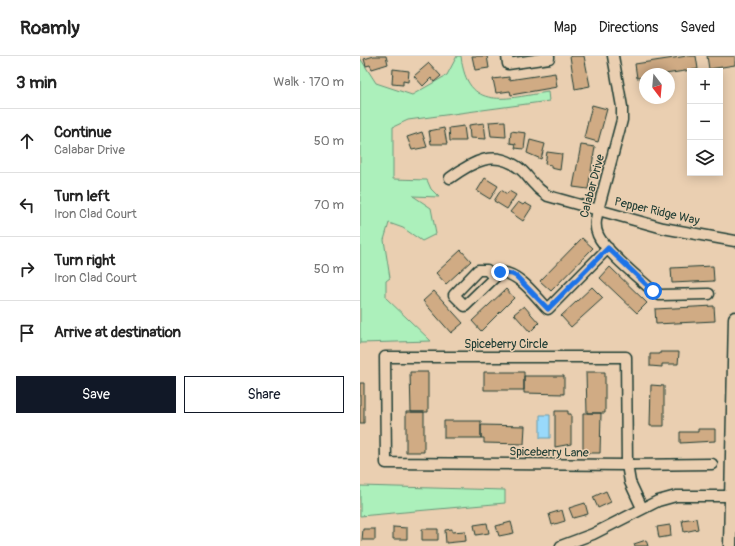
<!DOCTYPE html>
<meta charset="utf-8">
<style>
body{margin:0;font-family:Pangolin,sans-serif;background:#f6f6f6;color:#222}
.controls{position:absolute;right:12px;top:12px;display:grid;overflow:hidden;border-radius:0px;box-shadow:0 2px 10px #0003}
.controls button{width:36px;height:36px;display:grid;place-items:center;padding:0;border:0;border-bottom:1px solid #e0e0e0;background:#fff;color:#222;font:20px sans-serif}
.compass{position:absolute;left:279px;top:12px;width:36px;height:36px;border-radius:50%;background:#fff;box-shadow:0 2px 10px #0003;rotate:164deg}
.stop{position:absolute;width:12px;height:12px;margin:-9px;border:3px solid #1a73e8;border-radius:50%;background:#fff}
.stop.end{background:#1a73e8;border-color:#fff;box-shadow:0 1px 4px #0008}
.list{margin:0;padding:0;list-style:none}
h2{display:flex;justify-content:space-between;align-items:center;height:52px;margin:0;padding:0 16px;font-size:17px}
h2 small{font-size:13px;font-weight:400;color:#767676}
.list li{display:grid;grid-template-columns:26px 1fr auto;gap:12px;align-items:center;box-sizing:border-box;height:64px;padding:0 16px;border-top:1px solid #e0e0e0}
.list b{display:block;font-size:15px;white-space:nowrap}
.list p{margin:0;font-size:13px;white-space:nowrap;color:#767676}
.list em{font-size:13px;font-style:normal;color:#767676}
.actions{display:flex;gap:8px;padding:12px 16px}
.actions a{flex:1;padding:9px 0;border:1px solid #111827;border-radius:0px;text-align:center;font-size:14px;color:#111827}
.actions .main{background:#111827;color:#fff}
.icon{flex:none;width:22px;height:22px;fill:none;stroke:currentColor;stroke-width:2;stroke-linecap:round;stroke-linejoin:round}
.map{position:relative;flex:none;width:375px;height:490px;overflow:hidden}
header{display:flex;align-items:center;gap:24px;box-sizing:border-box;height:56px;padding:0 20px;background:#fff;border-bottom:1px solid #e0e0e0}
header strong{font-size:19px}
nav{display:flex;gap:22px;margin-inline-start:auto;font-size:14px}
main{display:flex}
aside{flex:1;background:#fff}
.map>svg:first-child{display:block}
.green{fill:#acf0bb;stroke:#669678}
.water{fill:#99d9fb;stroke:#689bab}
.building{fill:#d0ab84;stroke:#1f3d34}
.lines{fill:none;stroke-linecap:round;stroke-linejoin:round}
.minor-casing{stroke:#1f3d34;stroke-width:13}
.tertiary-casing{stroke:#1f3d34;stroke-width:15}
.minor{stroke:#eacfb1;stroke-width:10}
.tertiary{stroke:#eacfb1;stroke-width:12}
.route{stroke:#1a73e8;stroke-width:5}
.labels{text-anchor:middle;stroke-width:3;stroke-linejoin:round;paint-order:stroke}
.street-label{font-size:12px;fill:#1f3d34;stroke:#eacfb1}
</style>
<header>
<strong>Roamly</strong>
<nav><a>Map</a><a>Directions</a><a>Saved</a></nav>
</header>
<main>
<aside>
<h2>3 min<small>Walk · 170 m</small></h2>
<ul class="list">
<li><svg class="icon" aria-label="ahead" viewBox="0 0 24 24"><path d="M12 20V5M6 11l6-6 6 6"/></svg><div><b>Continue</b><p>Calabar Drive</p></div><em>50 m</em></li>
<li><svg class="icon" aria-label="left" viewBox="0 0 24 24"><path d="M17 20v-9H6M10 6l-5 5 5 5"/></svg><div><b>Turn left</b><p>Iron Clad Court</p></div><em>70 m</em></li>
<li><svg class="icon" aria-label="right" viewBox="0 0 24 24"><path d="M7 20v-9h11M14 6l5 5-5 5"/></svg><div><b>Turn right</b><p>Iron Clad Court</p></div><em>50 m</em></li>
<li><svg class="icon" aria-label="arrive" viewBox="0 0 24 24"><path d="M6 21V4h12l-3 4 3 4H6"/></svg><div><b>Arrive at destination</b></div></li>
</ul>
<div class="actions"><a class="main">Save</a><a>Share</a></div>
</aside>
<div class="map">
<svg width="375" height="490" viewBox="0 0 375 490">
<rect width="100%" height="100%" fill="#eacfb1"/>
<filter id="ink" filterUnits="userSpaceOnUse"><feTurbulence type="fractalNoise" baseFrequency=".025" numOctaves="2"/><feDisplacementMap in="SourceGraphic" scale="8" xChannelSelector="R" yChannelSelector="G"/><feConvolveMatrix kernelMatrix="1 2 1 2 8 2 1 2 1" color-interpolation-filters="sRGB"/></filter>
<g filter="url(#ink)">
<path class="green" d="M97 0H101C107 57 147 42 188 36L189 45 48 64 33 71V123L67 124 71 133 79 141 53 140 71 152 76 178 62 185 43 172 29 167 24 184 30 222 26 225V242L71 285 0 287V2L16 27 52 39 87 19Z
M0 430 145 434V447L0 460Z"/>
<path class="water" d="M180 359H190V382H180Z"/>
<path class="building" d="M14 0H26L28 8 12 13 10 9 6 10 4 3Z
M112 0H127L129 12 115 14Z
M210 0H224L230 30 215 33Z
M327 0H336L338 13 305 18H285V21L277 22 275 8Z
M347 0H375V9L349 13Z
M69 7 81 20 74 26 71 22 63 30 54 20Z
M33 13 49 15 48 26 43 25V29L32 28Z
M195 17 197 31 151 39 150 35 136 37 133 23 149 21V24Z
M232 49 247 53 238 86 224 82Z
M145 65 146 81 131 80 129 66Z
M124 67 126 83 110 82 109 69Z
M104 70 106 85H90L89 72Z
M84 72 87 88H71L69 75Z
M151 75 166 77 164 93 155 92 156 88 150 87Z
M62 76 67 91 52 94 47 81Z
M170 84 185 88 181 103 167 97Z
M221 89 235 91 228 133 213 131Z
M187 96 202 98 200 114 191 112V109L185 108Z
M125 122 138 130 130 143 117 135Z
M141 134 147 138 149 135 156 139 147 153 134 145Z
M158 146 163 149 165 147 172 151 163 165 150 156Z
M222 182 233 192 191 235 180 225Z
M101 194 111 205 86 228 76 217Z
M353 210 354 225 312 227 311 212Z
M250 211 287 247 277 257 240 222Z
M232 231 243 242 211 271 201 260Z
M146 233 154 242 121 275 112 265Z
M74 235 103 267 91 277 63 245Z
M164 250 179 267 170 276 154 258Z
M354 250 355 265 296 268 295 253Z
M300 296H319L318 308H302V311L290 310V298H300Z
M50 316H68V356H51Z
M124 316H164V334H124Z
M226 316H245V357H227Z
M164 320H204V338L164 337Z
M0 327H4V367H0Z
M291 329 304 330V370H290Z
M195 355H208V358H211V388L195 391Z
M46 356H64V396H46Z
M223 357H241L240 397H223Z
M84 365H121V382H84Z
M121 369 165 370 164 388 124 387V382H121Z
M338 373H355V385L320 387V376H338Z
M246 435 251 446 238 452 233 441Z
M225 447 228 458 213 462 209 452Z
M202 454 205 465 192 469 189 458Z
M336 462 338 473 324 476 322 464Z
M151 466 154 477 139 480 136 470Z
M127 467 129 477 116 479 114 469Z
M310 469 311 480 299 482 297 471Z
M33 471 47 472V483H33Z
M3 473H15V484H2Z
M62 473H78V484H62Z
M92 473V476L105 475 106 485 86 487 85 474Z
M286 484 288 490H275L274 488Z"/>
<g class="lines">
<g class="minor-casing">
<path id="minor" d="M147 0 148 8 189 2V0
M253 0 262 51V64L238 154C236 163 234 170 238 179 245 195 279 222 293 235L300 239 349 238
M90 122C112 106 134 93 159 112 166 117 170 125 176 130 179 134 184 137 188 140L303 172 375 185
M134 221 127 214H118L94 239 105 250 140 216C160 217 175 240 188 253L248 192
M282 452 270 426 267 409 266 301H25L26 407 267 409 352 408
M201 490 233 478 298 445 316 440H371"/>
</g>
<g class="tertiary-casing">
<path id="tertiary" d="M370 490 375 262"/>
</g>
<use href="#minor" class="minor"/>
<use href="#tertiary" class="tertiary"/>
</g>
</g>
<g class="lines" filter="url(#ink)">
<path class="route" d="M140 216 152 218 156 220 188 253 248 192 293 235"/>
</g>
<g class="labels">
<g class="street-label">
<text transform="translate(232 130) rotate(-75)" y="4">Calabar Drive</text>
<text transform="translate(297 155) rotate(13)" y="4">Pepper Ridge Way</text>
<text x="146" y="292">Spiceberry Circle</text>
<text transform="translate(189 396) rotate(1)" y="4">Spiceberry Lane</text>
</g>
</g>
</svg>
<div class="controls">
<button>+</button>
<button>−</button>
<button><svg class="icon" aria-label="layers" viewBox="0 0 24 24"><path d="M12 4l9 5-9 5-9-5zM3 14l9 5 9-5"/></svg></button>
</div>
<svg class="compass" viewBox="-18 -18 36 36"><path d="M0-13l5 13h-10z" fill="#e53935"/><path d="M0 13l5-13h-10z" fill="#767676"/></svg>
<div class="stop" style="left:293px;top:235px"></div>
<div class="stop end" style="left:140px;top:216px"></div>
</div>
</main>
